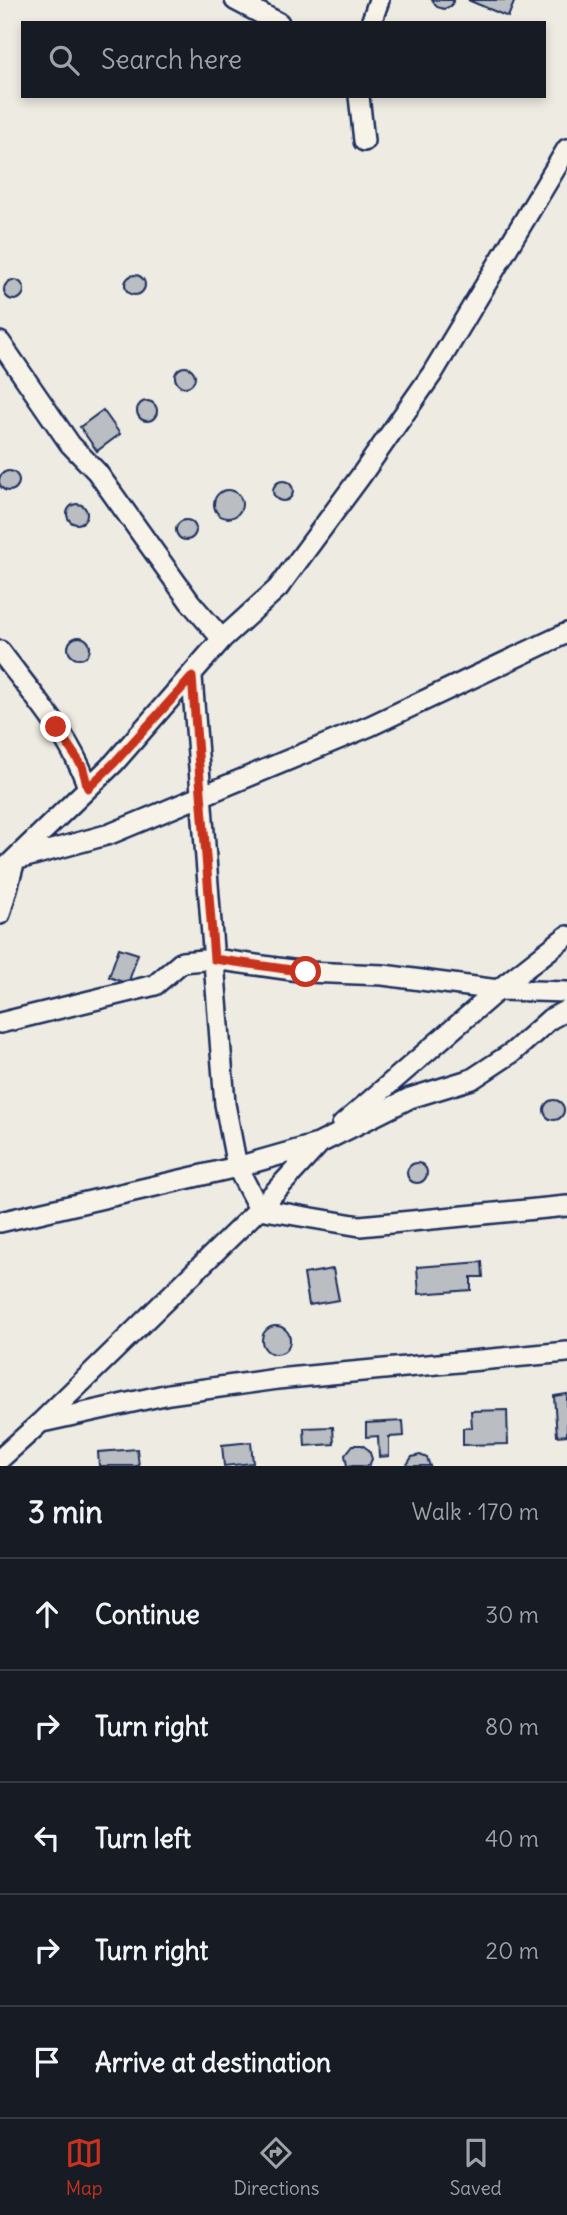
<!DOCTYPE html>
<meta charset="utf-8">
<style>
body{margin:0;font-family:Delius,sans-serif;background:#20242c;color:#f1f3f6}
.stop{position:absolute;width:21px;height:21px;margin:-16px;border:5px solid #c8321e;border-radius:50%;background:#fff}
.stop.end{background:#c8321e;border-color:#fff;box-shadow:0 2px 7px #0008}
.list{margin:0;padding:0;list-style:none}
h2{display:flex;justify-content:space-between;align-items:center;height:91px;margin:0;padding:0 28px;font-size:30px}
h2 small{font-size:23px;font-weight:400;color:#9ea1a6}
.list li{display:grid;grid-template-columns:46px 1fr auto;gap:21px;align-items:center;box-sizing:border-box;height:112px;padding:0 28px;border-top:2px solid #363941}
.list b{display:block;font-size:26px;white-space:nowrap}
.list em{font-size:23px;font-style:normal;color:#9ea1a6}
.icon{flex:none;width:38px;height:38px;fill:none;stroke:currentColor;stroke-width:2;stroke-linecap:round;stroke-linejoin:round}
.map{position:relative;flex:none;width:567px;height:1466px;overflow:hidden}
.search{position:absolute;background:#171b24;box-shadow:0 4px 10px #0003;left:21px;right:21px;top:21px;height:77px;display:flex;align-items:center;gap:18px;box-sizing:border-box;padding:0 24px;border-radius:0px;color:#9ea1a6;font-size:26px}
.sheet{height:651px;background:#171b24}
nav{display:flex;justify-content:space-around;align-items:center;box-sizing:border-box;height:98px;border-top:2px solid #363941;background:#171b24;font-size:19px;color:#9ea1a6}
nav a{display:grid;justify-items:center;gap:4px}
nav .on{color:#c8321e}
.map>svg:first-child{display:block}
.building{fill:#babdc2;stroke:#1b2f5e;stroke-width:2}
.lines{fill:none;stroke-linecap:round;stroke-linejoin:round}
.street-casing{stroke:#1b2f5e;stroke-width:24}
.street{stroke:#f7f3e8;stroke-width:19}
.route{stroke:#c8321e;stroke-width:9}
</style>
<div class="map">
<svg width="567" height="1466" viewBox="0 0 567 1466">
<rect width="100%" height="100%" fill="#eeebe2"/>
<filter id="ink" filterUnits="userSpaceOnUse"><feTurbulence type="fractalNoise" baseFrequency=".0143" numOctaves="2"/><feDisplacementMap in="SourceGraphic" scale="14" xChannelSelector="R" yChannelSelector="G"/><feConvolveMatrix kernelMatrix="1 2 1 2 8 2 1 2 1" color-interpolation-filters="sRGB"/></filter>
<g filter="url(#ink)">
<path class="building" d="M432 0H454L451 6 444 9 437 7Z
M468 0H515L508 17Z
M125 285a10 10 0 1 1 20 0a10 10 0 1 1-20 0Z
M4 290a10 10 0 1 1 20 0a10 10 0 1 1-20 0Z
M175 377a10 10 0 1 1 20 0a10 10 0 1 1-20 0Z
M137 411a10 10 0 1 1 20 0a10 10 0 1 1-20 0Z
M103 410 120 434 97 451 80 427Z
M-1 481a10 10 0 1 1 20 0a10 10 0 1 1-20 0Z
M273 491a10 10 0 1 1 20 0a10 10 0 1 1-20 0Z
M214 504a14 14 0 1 1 28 0a14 14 0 1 1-28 0Z
M67 514a10 10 0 1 1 20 0a10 10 0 1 1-20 0Z
M176 530a10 10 0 1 1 20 0a10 10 0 1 1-20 0Z
M68 648a11 11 0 1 1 22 0a11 11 0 1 1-22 0Z
M119 948 138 954 128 984 109 977Z
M544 1110a10 10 0 1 1 20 0a10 10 0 1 1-20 0Z
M407 1173a10 10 0 1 1 20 0a10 10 0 1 1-20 0Z
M482 1262 483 1277H471V1290L419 1294 417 1267Z
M333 1269 339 1300 309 1305 304 1274Z
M262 1340a14 14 0 1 1 28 0a14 14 0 1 1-28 0Z
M567 1394V1435L557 1436 554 1396Z
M507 1410 508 1444 463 1445V1428H472L471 1411Z
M403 1421 404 1436 389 1437V1456L379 1457 378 1436 366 1437V1423Z
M333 1427 334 1444 305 1446 304 1428Z
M251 1442 253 1463 224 1466 222 1445Z
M353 1445H362L369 1450 372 1459 369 1466H347L345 1455Z
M137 1449 139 1466H99L98 1452Z
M420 1455 427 1458 430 1466H406L412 1457Z"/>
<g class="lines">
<g class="street-casing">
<path id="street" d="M235 0 279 23
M371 23 379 0
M359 96 364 141
M0 342 70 444 97 472 190 602 222 639
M0 651C31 693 73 739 88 788
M192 677 225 1104 237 1167 259 1209 360 1226 567 1206
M0 873 114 763 222 639 278 588 360 477 432 374 567 149
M0 914 15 860 110 834 370 726 567 633
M0 1023 155 985 182 962 214 959 306 972 383 975 498 990 567 992
M342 1125 498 990 567 936
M0 1222 237 1167 318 1144
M42 1422 169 1394 277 1379 567 1352
M0 1459 41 1422 259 1209 320 1143 410 1098 472 1079 513 1052 550 1019 567 1010"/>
</g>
<use href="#street" class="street"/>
</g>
</g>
<g class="lines" filter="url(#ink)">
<path class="route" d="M56 727 82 766 88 788 114 763 192 677 214 959 306 972"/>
</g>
</svg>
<div class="stop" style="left:306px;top:972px"></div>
<div class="stop end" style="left:56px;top:727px"></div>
<div class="search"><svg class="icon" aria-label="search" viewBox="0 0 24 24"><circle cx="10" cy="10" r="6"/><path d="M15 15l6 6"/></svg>Search here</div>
</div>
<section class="sheet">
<h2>3 min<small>Walk · 170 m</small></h2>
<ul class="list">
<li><svg class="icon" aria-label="ahead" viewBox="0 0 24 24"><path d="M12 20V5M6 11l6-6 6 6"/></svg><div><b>Continue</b></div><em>30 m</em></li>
<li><svg class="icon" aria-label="right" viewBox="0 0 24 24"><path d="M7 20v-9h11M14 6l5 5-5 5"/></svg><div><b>Turn right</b></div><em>80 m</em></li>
<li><svg class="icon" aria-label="left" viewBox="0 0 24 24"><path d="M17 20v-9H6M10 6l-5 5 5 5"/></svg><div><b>Turn left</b></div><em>40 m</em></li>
<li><svg class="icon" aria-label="right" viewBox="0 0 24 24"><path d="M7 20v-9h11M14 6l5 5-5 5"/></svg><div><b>Turn right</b></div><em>20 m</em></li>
<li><svg class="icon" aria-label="arrive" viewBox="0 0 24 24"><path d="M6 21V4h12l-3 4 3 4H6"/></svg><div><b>Arrive at destination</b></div></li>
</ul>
</section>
<nav>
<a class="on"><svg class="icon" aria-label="map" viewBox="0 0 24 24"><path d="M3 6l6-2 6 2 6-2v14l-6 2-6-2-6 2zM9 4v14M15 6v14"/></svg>Map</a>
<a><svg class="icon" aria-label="directions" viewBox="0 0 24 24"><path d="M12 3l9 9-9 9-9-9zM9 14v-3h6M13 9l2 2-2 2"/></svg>Directions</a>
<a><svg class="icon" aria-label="saved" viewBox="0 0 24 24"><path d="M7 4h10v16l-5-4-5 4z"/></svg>Saved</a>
</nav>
